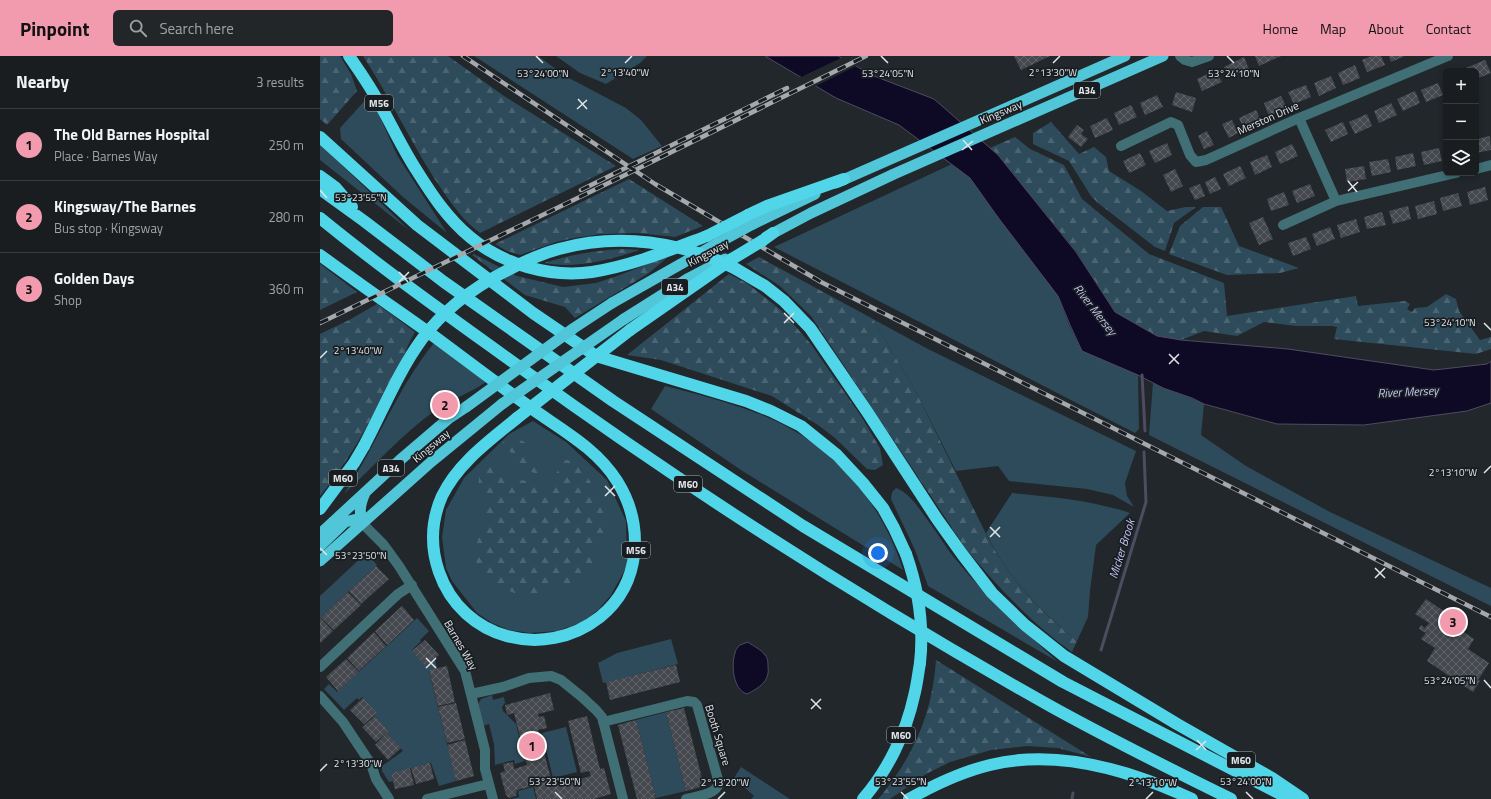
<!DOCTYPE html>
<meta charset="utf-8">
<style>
body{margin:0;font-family:"Titillium Web",sans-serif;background:#222629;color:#f1f3f6}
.controls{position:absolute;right:12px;top:12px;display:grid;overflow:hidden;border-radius:6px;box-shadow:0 2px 6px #0003}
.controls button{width:36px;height:36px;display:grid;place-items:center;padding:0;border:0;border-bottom:1px solid #373b3e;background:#191d20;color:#f1f3f6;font:20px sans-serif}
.you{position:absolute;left:558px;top:497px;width:14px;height:14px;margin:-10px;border:3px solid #fff;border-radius:50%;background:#1a73e8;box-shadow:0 0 0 6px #1a73e833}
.badge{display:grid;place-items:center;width:26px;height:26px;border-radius:50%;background:#f29aae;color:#111;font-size:13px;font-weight:700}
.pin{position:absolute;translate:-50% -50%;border:2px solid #fff;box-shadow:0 1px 4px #0006}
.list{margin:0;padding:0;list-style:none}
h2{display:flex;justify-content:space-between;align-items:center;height:52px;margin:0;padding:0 16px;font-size:17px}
h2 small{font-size:13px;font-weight:400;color:#9fa2a5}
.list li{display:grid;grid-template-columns:26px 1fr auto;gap:12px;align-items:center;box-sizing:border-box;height:72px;padding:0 16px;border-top:1px solid #373b3e}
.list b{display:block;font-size:15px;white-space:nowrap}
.list p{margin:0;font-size:13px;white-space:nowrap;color:#9fa2a5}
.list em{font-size:13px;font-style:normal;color:#9fa2a5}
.icon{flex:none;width:22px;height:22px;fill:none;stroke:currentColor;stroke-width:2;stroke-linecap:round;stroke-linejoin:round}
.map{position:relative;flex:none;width:1171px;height:743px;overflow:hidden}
header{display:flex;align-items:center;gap:24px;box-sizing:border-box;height:56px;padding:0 20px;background:#f29aae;color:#111}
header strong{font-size:19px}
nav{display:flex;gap:22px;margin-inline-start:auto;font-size:14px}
.search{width:280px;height:36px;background:#222629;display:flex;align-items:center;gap:10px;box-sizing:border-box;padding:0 14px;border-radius:6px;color:#9fa2a5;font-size:15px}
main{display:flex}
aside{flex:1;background:#191d20}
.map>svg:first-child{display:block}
.green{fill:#2e4b5c}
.forest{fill:url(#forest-firs)}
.water{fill:#0e0a26;stroke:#4e4c60}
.pier{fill:#21272b}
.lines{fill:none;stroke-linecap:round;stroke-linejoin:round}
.stream{stroke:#4e4c60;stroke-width:3}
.building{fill:url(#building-cross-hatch)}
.minor{stroke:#406f76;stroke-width:10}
.trunk{stroke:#50c6d8;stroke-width:11}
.motorway{stroke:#51d5e8;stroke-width:12}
.rail-casing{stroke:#a5a9ad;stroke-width:4.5}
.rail{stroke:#181d21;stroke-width:3;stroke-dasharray:9;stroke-linecap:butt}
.trunk-bridge{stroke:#50c6d8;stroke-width:11}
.motorway-bridge{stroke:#51d5e8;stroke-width:12}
.ticks{fill:none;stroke:#e2e6e9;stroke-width:1.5}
.labels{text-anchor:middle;stroke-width:3.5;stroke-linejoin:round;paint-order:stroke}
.shield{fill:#181d21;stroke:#a5aaad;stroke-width:1}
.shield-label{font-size:10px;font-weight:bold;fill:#e2e6e9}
.street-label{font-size:11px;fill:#e2e6e9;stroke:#181d21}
.water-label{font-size:12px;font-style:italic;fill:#c6c4f6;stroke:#181d21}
.ticks-label{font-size:10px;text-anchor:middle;fill:#e2e6e9;stroke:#181d21;stroke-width:3.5;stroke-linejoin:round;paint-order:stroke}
</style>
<header>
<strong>Pinpoint</strong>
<div class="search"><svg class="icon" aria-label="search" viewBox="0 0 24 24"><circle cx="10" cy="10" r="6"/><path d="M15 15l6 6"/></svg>Search here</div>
<nav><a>Home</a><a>Map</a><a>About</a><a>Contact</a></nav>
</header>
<main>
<aside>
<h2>Nearby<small>3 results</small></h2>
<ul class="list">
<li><span class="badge">1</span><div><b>The Old Barnes Hospital</b><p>Place · Barnes Way</p></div><em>250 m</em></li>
<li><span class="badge">2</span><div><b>Kingsway/The Barnes</b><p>Bus stop · Kingsway</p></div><em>280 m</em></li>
<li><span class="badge">3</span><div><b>Golden Days</b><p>Shop</p></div><em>360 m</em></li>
</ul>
</aside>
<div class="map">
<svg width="1171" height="743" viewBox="0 0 1171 743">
<defs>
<pattern id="forest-firs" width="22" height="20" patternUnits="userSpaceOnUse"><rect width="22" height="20" fill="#2e4b5c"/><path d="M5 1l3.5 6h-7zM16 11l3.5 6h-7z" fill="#4c6573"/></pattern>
<pattern id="building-cross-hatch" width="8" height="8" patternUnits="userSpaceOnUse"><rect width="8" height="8" fill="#45494f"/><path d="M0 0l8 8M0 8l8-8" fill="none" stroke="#606368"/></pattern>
</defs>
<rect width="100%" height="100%" fill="#21272b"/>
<path class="green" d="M154 0H218L247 21 306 52 321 64 342 90 313 103Z
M236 0H327L320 7 286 28 260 17Z
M50 39 77 99 127 177 83 141 21 83 20 72Z
M0 88 90 175 0 104Z
M632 108 650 122 677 160 738 240 749 269 762 295 818 319 819 373 815 377 454 191Z
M553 263 608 293 816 395 805 427 807 440 814 451 793 439 767 433 689 425 678 410 636 415 596 336Z
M114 287 166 326C150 337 132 343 116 354 82 378 54 410 24 438 57 389 77 332 114 287Z
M833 327C849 336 867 339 884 348L881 379 926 410 1010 456 1171 532V550L829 379Z
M345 330C378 338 411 347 442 359 510 386 562 445 583 514L424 416 331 353Z
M213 365 246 386 287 424 306 465 307 510 291 539 279 553 263 566 237 575 210 577 189 574 172 567 157 557 132 525 126 512 122 481 126 454 144 422 189 378Z
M576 432C590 437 600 454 609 466 619 479 627 494 638 506 668 543 703 574 738 606L608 530 595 494 571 443 572 436Z
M692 437C732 441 772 444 810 457L776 489 770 535 768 561 757 585C720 555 687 521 666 477Z
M45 498 50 501 57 509 0 562V540Z
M97 562 109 575 100 584 101 585 92 594 107 611 115 604 117 612 109 615 136 725 119 730 111 707 71 717 73 725 69 726 62 715V710L83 695 67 677 69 675 54 659 57 657 42 641 39 644 37 642 24 654 4 633 9 628 17 636Z
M351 583 358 608 283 627 278 607 297 597Z
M172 639 173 644 184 641 185 647 182 651 183 655 196 668 205 705 195 708 194 704 175 709 174 688 169 668 163 670 158 648 161 643Z
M346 656 366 735 336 742 316 664Z
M246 671 257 716 233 722 222 677Z
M421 711 470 743H431L434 740 414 722Z
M213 731 216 743H191L199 741 198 735Z"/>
<path class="forest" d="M0 0H20L31 18 37 35 7 69 0 63Z
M43 0H128L184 40 296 110 160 177C153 171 145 165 140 158 101 110 77 52 43 0Z
M731 66 759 98 774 91 786 101 789 115 821 135 847 155 866 151H876L854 167 845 195 835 191 778 147 771 140 749 105 713 88V77Z
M695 81 710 93 744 109 762 143 829 198 904 227 907 260 1036 240 1038 250 1085 245 1090 248 1087 253 1092 256 1095 252 1107 251 1126 238 1136 243 1139 255 1160 284 1171 281V293L1156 298 1014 283 1017 271 1011 270H976L944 266 917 280 884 275 861 284 837 280 795 256 756 195 678 99 670 92Z
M309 123 383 170 355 181 318 177 281 178 254 182 236 186 200 199 187 195 175 188Z
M883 151H901L919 190 979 212 960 217 907 219 849 198 860 170Z
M304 193 320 194C289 204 257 213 224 207 250 199 276 194 304 193Z
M154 198 197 220 243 231 276 227 297 220 349 200 329 217 255 262 245 251 205 239 152 199Z
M439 201 553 263 596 336 670 486C692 526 722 557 757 585L752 596C711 567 678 531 646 493L491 260 460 230 426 208Z
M0 208 37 236 0 254Z
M409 218 428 228 462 255 490 287 541 360 560 392 563 409 555 414 547 413 515 382 498 369 452 340 341 304 307 299Z
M57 248 95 276C88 287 84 301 78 312 54 358 33 400 0 440V278L29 264Z
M193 380 208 388 209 396 222 415 216 418 201 411 198 404 182 387Z
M245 404 254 405C268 419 285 445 285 466 285 477 280 485 277 495 274 503 271 512 265 519 258 527 244 528 234 531 226 533 217 540 209 540 194 539 163 526 158 511 149 491 166 472 166 452 167 444 160 440 159 433 158 429 159 424 159 421L173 409 184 422 190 436 192 424H201L227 428 242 410Z
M616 604 771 701 738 692 707 690 671 694 630 706 606 718 570 743H558C564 737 569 729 575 721 600 685 613 648 616 604Z"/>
<path class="water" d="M445 0H518L554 20 614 43 678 99 756 196 795 256 837 280 861 284 968 293 1114 314 1167 308 1171 305V347L1147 355 1044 369 957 368 884 348 872 342 843 332 818 319 762 295 750 269 738 240 677 160 650 122 579 69 516 42Z
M428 586C433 590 442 594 445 599 448 602 448 607 448 611 450 625 439 632 427 638 413 634 411 609 415 597 415 594 418 591 420 589Z"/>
<path class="pier" d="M523 1 538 9 494 31 479 22Z"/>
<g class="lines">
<path class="stream" d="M822 319 825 375
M781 594 826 446 824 396
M752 743 753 737"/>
</g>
<path class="building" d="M694 0H730L701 14Z
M935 0H961L939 10Z
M1051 0H1061L1065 9 1047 16 1042 4Z
M1069 0H1085L1071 6Z
M924 1 929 13 910 22 904 11Z
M1165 4 1171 17 1156 23V15H1139Z
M1035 9 1040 22 1023 29 1018 17Z
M896 14 902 26 882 35 877 23Z
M1011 20 1016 32 999 40 994 27Z
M1118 27 1123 39 1106 46 1101 34Z
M986 29 991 41 974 48 968 36Z
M1095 35 1100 47 1083 55 1077 43Z
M856 36 876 42 872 56 852 49Z
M837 39 843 51 825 59 820 47Z
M961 40 967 52 949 60 944 47Z
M1071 47 1077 59 1059 67 1054 55Z
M811 49 817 61 799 69 794 57Z
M936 54 942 67 924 74 919 62Z
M1047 58 1052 70 1035 78 1029 66Z
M787 62 793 74 775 82 770 70Z
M912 64 918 77 909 82 902 68Z
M1023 66 1028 78 1011 86 1005 74Z
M757 69 764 74 761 78 768 83 761 91 748 81Z
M887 75 894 89 884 93 878 80Z
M1170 80 1171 94 1156 97V83Z
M847 87 852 99 835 107 829 95Z
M972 88 978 100 960 108 955 96Z
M1119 92 1122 105 1104 109 1101 96Z
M820 97 826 109 809 117 803 105Z
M1093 97 1096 110 1077 114 1075 101Z
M947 99 952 111 935 119 930 106Z
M1068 103 1071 116 1052 120 1049 106Z
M920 110 926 122 909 130 903 118Z
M1044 110 1046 123 1027 126 1025 113Z
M855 113 863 130 851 136 843 119Z
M895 121 901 133 890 138 885 126Z
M880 128 885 140 875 144 869 132Z
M990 128 995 140 977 147 972 135Z
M1165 131 1168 144 1150 149 1147 136Z
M964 136 969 149 951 155 947 143Z
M1138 137 1142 150 1123 155 1120 142Z
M1114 145 1117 158 1098 163 1095 150Z
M1088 150 1091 163 1073 168 1069 155Z
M1062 156 1066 169 1047 173 1044 161Z
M943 161 953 183 939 189 929 167Z
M1036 163 1040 176 1021 182 1017 169Z
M1010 171 1015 183 997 190 992 178Z
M986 181 991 193 973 200 968 187Z
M56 510 69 523 41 548 29 535Z
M28 536 41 549 14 574 1 561Z
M1106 543 1134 562 1130 567 1154 583 1148 593 1169 607 1158 624 1160 625 1153 636 1107 605 1115 592 1101 583 1106 577 1099 573 1101 569 1105 572 1109 567 1095 558Z
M82 550 94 564 67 589 55 575Z
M0 561 13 575 0 587Z
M54 576 66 590 39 615 27 602Z
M105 584 119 599 106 610 92 595Z
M26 603 39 616 18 635 6 621Z
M356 609 360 626 290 644 286 626Z
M127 610 135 646 118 650 109 614Z
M230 637 234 654 218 658 219 661 224 660 227 672 218 674 233 730 271 720 269 715 261 717 248 665 267 660 280 713 284 712 291 738 274 743H217L214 730 197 734 196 740 189 742 186 739 180 717 185 715 183 708 193 706 194 713 207 709 194 657 187 659 185 649Z
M43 642 57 657 44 668 30 654Z
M136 647 145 683 127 687 118 651Z
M364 652 384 730 366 735 346 656Z
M55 660 69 675 56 686 42 671Z
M316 664 336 742 333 743H317L298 669Z
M67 677 81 692 68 704 55 689Z
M145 684 154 720 136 725 127 689Z
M110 707 114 723 96 728 91 712Z
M90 712 94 729 75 733 71 717Z"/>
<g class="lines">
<path class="minor" d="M860 0 865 4 872 6 889 0
M979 62 1016 145
M801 90 851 66 858 69 870 99 876 106 886 104 979 62 1128 0
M1156 113 1171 109
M963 169 1016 145 1136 117
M42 467 63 488 79 510 145 615 165 694V713L173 743
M0 611 78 538 92 529
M151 638 183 631 209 622 231 620 241 624 262 641 276 654 282 661 303 743
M0 640 23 666 51 708 56 723 69 743
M283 666 367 645 374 646 377 649 399 727C396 739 377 740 366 743
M107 743 168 728"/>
<path class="trunk" d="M516 127 805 0
M433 168 495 138
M446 181 491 157 574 118 843 0
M292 247 398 187
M304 263 369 222 405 203
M42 467C39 455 40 448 45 437
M0 478 80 404 128 363 146 351
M0 490 25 466 37 463 42 467
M0 505 111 406 182 348"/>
<path class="motorway" d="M29 0C41 17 53 35 63 54 74 74 84 95 97 115 112 139 128 163 150 181 182 208 229 222 272 216 311 210 350 194 387 180
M0 81 97 169 213 257 276 300 426 345 451 355 481 370 517 399 543 427 563 452 574 472 586 498
M0 120 15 131 32 151
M0 133 44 165 124 226 293 345 483 470 743 626 970 743
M428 159 447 150 524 123
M0 162C66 216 136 265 205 315 374 437 550 549 732 651 790 683 850 713 911 743
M442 185 453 177
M0 199C38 227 77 254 115 281 146 304 176 327 207 349 238 372 276 391 297 425 324 468 322 527 280 561 224 605 142 583 119 516 110 490 111 465 122 440 138 407 169 385 197 362
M416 213 445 230 464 245 490 272 548 357 617 463 642 498 672 537 705 569 744 600 857 668 952 722 983 743
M310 274 412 203
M0 453 34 407 44 390
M543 743C568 714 586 677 594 640 597 629 598 618 600 607
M589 743C614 729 641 716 670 709 738 692 810 714 872 743"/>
<g class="rail-casing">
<path id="rail" d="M143 0 335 128 501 226 1171 561
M261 134 467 32
M0 267 303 120 546 0"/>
</g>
<use href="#rail" class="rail"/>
<path class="trunk-bridge" d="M398 187 433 168
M182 348 304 263
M146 351 254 272 292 247"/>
<path class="motorway-bridge" d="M387 180 428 159
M412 203 442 185
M197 362 310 274
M44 390C63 354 78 316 102 283 123 255 153 232 184 216 201 207 220 198 239 193 298 177 362 185 416 213
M586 498C598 532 604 571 600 607"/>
</g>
<path class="ticks" d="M216 0 223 7M561 0 568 7M907 0 914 7M305 7 312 0M733 7 740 0M258 43 267 53M257 53 267 44M643 84 652 94M642 94 653 85M1028 125 1037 136M0 134 7 142M1028 135 1038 126M79 216 88 226M79 226 89 216M464 257 474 267M464 267 474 257M1164 267 1171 274M849 298 859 308M0 302 7 295M849 308 859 298M1164 417 1171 410M285 430 295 440M285 440 295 430M670 471 680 481M670 481 680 471M0 492 7 499M1055 512 1065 522M1055 522 1065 512M106 602 116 612M106 612 116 602M1164 624 1171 632M491 643 501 653M491 653 501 643M877 684 886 694M876 694 886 685M0 715 7 708M235 736 242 743M581 736 588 743M926 736 933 743M398 743 405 736M826 743 833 736"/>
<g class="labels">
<g class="shield">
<rect x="754" y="26" width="26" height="16" rx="3"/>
<rect x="45" y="39" width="28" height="16" rx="3"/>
<rect x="342" y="223" width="26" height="16" rx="3"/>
<rect x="58" y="404" width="26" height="16" rx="3"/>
<rect x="9" y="414" width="28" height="16" rx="3"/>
<rect x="354" y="420" width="28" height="16" rx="3"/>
<rect x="302" y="486" width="28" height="16" rx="3"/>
<rect x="567" y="671" width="28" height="16" rx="3"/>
<rect x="907" y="696" width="28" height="16" rx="3"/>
</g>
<g class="shield-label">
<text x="767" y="38">A34</text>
<text x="59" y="51">M56</text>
<text x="355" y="235">A34</text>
<text x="71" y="416">A34</text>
<text x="23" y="426">M60</text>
<text x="368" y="432">M60</text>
<text x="316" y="498">M56</text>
<text x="581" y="683">M60</text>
<text x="921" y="708">M60</text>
</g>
<g class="street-label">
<text transform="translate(681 56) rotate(-23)" y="4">Kingsway</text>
<text transform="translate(948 62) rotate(-24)" y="4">Merston Drive</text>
<text transform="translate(388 197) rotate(-28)" y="4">Kingsway</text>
<text transform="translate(111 390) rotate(-40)" y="4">Kingsway</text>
<text transform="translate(141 589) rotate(60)" y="4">Barnes Way</text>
<text transform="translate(398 679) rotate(73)" y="4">Booth Square</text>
</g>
<g class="water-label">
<text transform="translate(775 254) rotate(52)" y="4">River Mersey</text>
<text transform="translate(1088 336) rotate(-3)" y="4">River Mersey</text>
<text transform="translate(802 493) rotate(-73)" y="4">Micker Brook</text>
</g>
</g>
<g class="ticks-label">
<text x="305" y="20">2°13'40"W</text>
<text x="733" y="20">2°13'30"W</text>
<text x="914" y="21">53°24'10"N</text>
<text x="223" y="21">53°24'00"N</text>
<text x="568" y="21">53°24'05"N</text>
<text x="41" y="145">53°23'55"N</text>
<text x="1130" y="270">53°24'10"N</text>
<text x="38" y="298">2°13'40"W</text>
<text x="1133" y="420">2°13'10"W</text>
<text x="41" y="503">53°23'50"N</text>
<text x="1130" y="628">53°24'05"N</text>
<text x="38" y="711">2°13'30"W</text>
<text x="235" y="729">53°23'50"N</text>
<text x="581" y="729">53°23'55"N</text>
<text x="926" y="729">53°24'00"N</text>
<text x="405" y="730">2°13'20"W</text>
<text x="833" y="730">2°13'10"W</text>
</g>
</svg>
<div class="controls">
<button>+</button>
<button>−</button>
<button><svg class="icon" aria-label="layers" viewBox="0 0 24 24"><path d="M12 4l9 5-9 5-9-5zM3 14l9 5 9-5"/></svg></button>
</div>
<div class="you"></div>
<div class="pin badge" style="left:212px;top:690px">1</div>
<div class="pin badge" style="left:125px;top:349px">2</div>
<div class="pin badge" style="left:1133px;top:566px">3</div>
</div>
</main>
